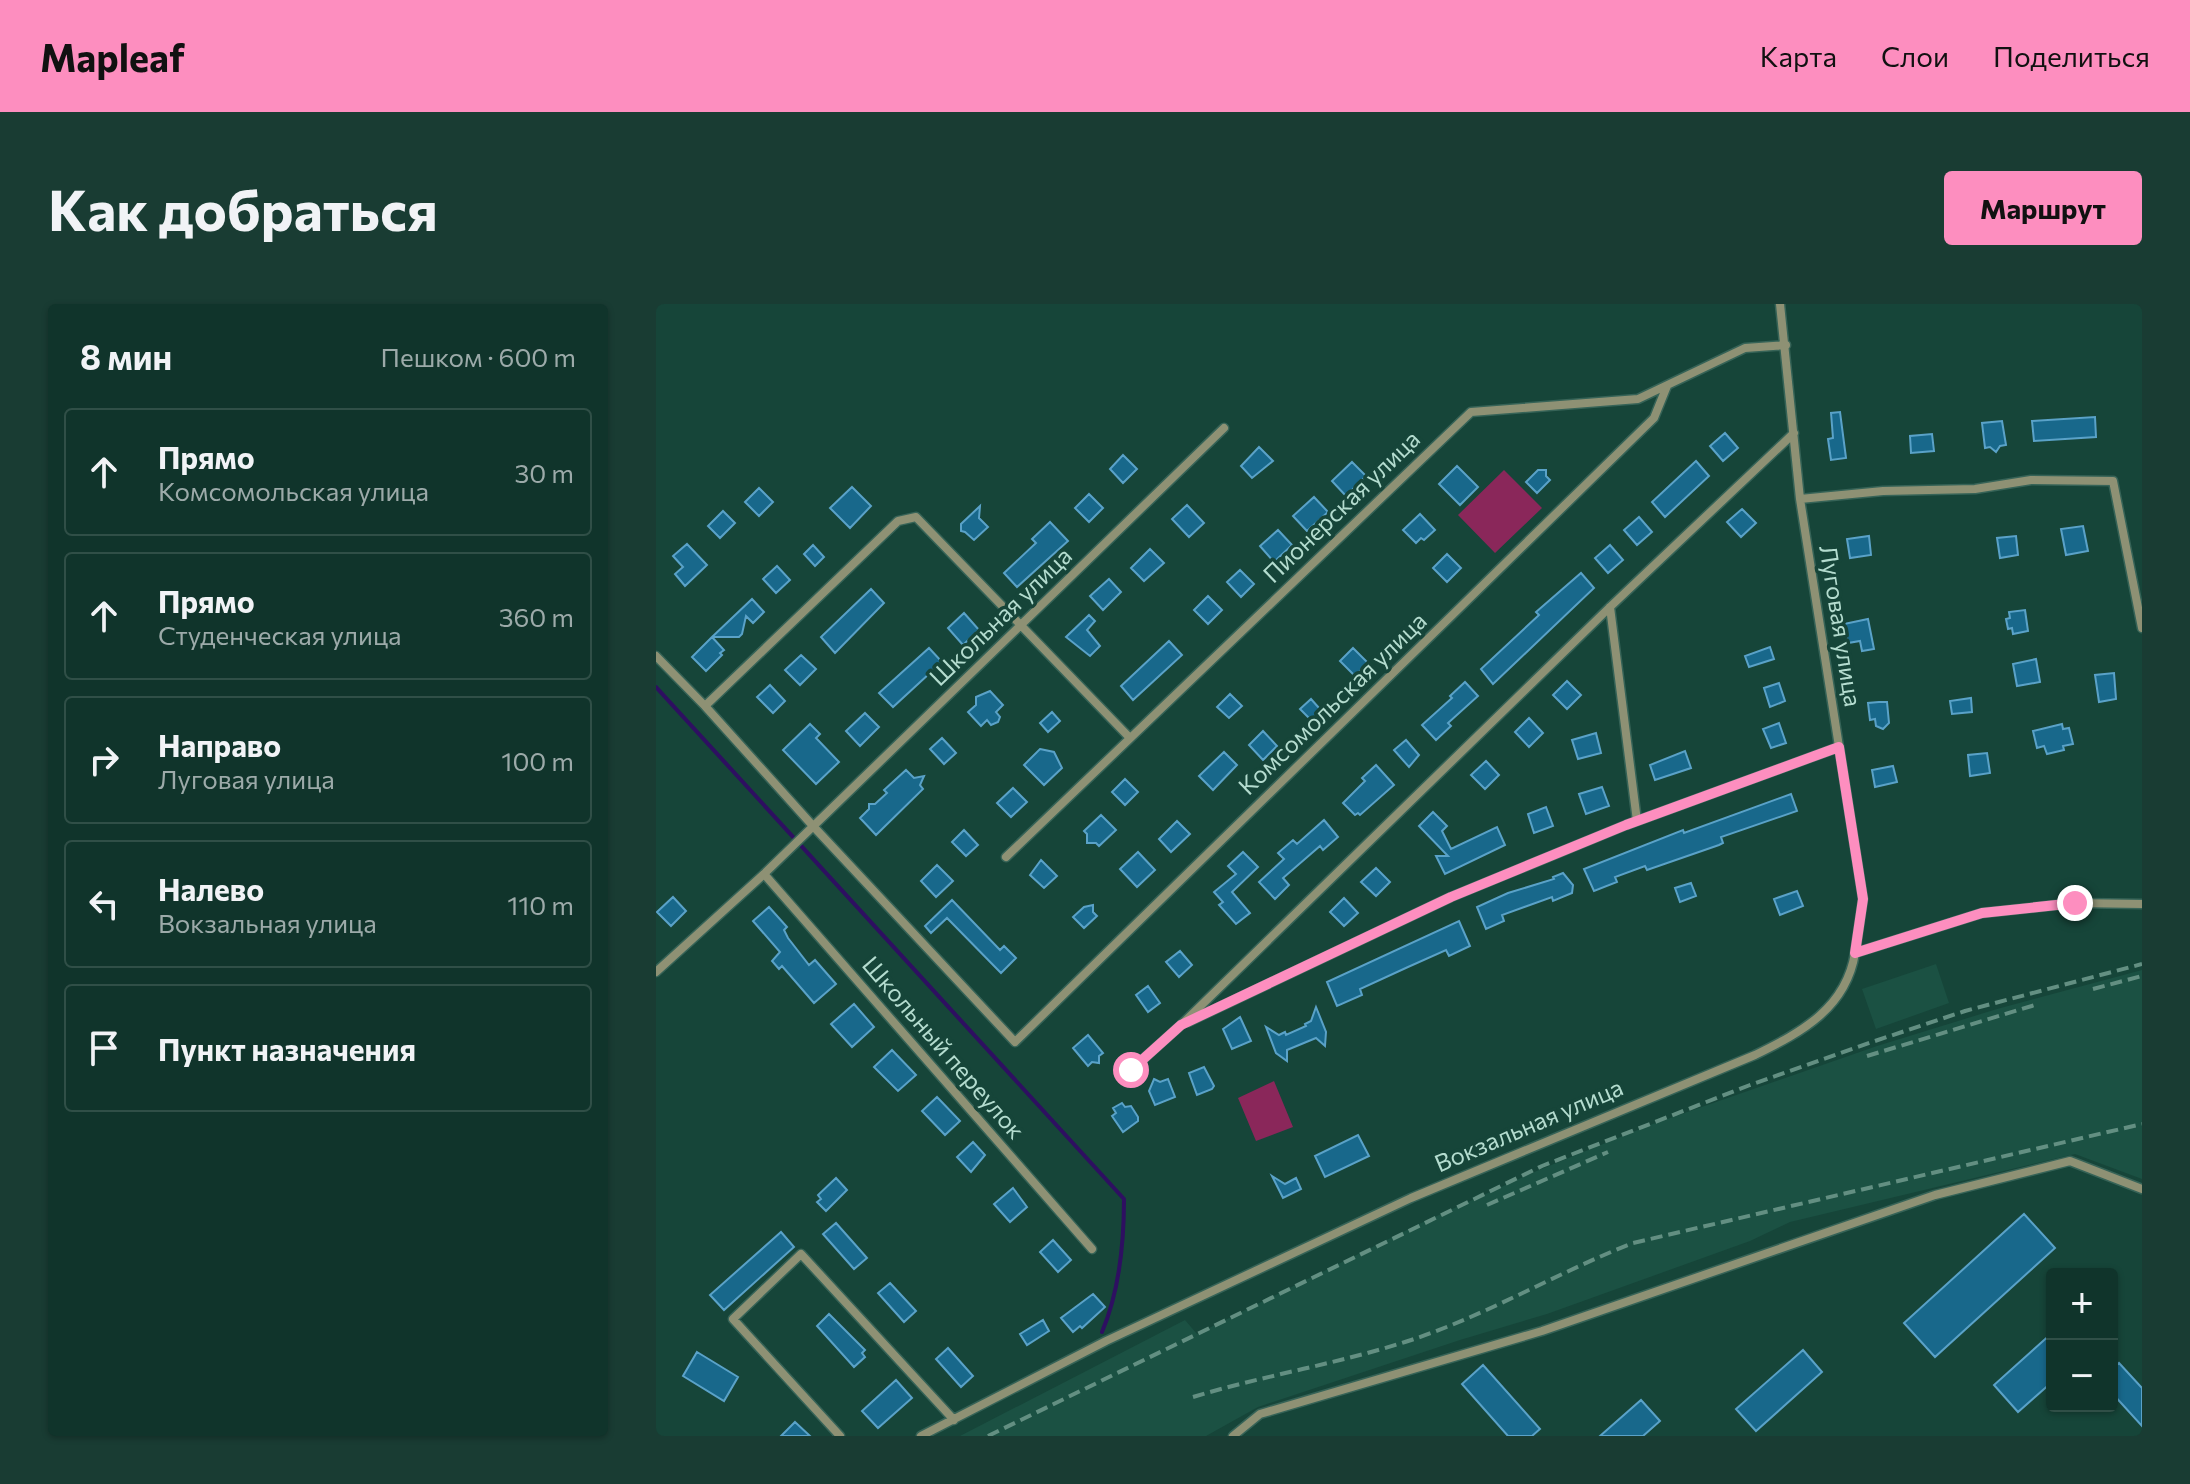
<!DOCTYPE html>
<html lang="ru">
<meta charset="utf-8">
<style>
body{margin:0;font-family:Commissioner,sans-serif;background:#193c33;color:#f1f3f6}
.controls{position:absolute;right:24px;bottom:24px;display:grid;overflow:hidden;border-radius:8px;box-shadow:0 2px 6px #0004}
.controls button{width:72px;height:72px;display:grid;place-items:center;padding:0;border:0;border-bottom:2px solid #304f47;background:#10342b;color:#f1f3f6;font:40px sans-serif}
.stop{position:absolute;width:24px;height:24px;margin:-18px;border:6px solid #fd8ebf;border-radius:50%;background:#fff}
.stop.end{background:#fd8ebf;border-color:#fff;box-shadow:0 2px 8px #0008}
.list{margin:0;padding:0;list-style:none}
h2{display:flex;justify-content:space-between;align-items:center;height:104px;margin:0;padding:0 32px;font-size:34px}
h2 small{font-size:26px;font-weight:400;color:#9caaa9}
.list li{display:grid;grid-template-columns:52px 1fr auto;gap:24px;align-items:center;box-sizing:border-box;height:128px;margin:0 16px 16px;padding:0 16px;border:2px solid #304f47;border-radius:8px}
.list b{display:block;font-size:30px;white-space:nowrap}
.list p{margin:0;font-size:26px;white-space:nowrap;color:#9caaa9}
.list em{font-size:26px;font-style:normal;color:#9caaa9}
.icon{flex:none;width:44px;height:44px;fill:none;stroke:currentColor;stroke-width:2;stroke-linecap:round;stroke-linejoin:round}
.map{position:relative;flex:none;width:1486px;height:1132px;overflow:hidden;border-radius:8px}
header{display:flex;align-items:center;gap:48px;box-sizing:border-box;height:112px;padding:0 40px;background:#fd8ebf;color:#111}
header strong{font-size:38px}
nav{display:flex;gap:44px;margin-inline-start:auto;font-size:28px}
.intro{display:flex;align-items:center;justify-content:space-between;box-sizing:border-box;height:192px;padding:0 48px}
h1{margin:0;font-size:56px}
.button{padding:20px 36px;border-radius:8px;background:#fd8ebf;color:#111;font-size:28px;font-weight:700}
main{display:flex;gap:48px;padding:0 48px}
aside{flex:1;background:#10342b;border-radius:8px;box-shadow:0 2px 6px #0004}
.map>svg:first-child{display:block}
.built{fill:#1b5143}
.green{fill:#8a275a}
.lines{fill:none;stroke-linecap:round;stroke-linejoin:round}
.stream{stroke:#2e0f61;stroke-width:4}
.building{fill:#18688b;stroke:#5aa2c8;stroke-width:2}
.minor-casing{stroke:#366357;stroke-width:11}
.minor{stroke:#8e9174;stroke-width:8}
.rail{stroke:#638f82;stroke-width:4;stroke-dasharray:12 6;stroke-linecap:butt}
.route{stroke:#fd8ebf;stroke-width:10}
.labels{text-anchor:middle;stroke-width:7;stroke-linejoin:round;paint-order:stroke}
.street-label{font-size:24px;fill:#b4dccf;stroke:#164539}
</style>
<header>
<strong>Mapleaf</strong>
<nav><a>Карта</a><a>Слои</a><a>Поделиться</a></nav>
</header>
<div class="intro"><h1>Как добраться</h1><a class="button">Маршрут</a></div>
<main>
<aside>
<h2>8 мин<small>Пешком · 600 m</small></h2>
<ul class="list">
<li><svg class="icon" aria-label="ahead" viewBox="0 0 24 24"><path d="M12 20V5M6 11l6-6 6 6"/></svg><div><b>Прямо</b><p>Комсомольская улица</p></div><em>30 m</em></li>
<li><svg class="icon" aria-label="ahead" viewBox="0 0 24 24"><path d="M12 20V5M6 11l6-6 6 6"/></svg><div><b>Прямо</b><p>Студенческая улица</p></div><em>360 m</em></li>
<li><svg class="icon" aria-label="right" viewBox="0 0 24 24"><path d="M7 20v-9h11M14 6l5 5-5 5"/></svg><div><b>Направо</b><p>Луговая улица</p></div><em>100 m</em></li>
<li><svg class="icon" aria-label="left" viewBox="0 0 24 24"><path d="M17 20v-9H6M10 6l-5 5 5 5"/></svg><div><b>Налево</b><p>Вокзальная улица</p></div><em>110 m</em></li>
<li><svg class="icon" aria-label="arrive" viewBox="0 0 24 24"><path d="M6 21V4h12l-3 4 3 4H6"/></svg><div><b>Пункт назначения</b></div></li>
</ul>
</aside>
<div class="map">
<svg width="1486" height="1132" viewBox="0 0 1486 1132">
<rect width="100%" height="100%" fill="#164539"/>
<path class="built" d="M1280 660 1293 699 1220 725 1206 685Z
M1486 666V875L1419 850 1134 918 1094 937 891 1010 804 1036 602 1103 550 1132H304L529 1016 541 1030 763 920 883 866 994 821 1221 742 1341 705Z"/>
<path class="green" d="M848 166 886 204 839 249 802 211Z
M618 777 637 823 600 837 582 794Z"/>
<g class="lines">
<path class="stream" d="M0 383 468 895C468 939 463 988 446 1028"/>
</g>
<path class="building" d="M1184 108 1190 154 1175 156 1172 135 1177 134 1175 109Z
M1439 113 1440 133 1378 137 1376 117Z
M1346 117 1350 141 1344 142 1340 148 1334 143 1329 144 1326 119Z
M1069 129 1082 144 1067 157 1054 142Z
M1276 130 1278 147 1255 149 1254 132Z
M603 143 617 157 596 174 585 162Z
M467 151 481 165 467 179 454 165Z
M1040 157 1053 172 1009 213 996 198Z
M696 158 710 172 690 192 676 177Z
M801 162 822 183 804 201 783 180Z
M882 166H890V172L894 176 881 189 870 178Z
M196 183 215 202 194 224 174 204Z
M103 184 117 198 103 212 89 198Z
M433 190 447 204 433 218 419 204Z
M658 193 672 208 651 227 637 212Z
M531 201 548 219 533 233 516 215Z
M324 202 323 214 332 223 318 236 309 228 305 227V220Z
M1086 205 1100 219 1085 233 1071 218Z
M67 207 79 219 64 234 52 222Z
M764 210 779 226 768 236 765 234 760 239 747 226Z
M983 213 996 228 981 241 968 226Z
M394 218 412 237 361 283 348 269 380 239 376 235Z
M1427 222 1432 247 1410 251 1405 225Z
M622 226 636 241 618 258 604 242Z
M1213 232 1215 251 1194 254 1191 235Z
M1360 232 1362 251 1344 254 1341 234Z
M31 240 51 261 29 282 19 270 27 263 17 252Z
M157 241 168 253 159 262 148 250Z
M954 241 967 256 952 269 939 254Z
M494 245 508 259 488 277 475 264Z
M791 250 805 264 791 278 777 264Z
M121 262 134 276 120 289 107 275Z
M584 266 598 280 585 293 571 278Z
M925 269 938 284 837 380 825 365 883 311 880 308Z
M453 275 465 288 447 306 434 292Z
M215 285 228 299 179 349 165 333Z
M552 292 566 306 552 320 538 306Z
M96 295 108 308 97 319 90 312 86 330 83 333H56Z
M1369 306 1372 327 1357 330 1356 324 1352 325 1350 315 1354 314 1353 308Z
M308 309 323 326 307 341 292 324Z
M433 311 439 317 431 326 444 342 434 352 410 333Z
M1212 315 1218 345 1206 347 1204 337 1192 339 1188 320Z
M56 333 68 346 64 349 66 351 50 367 36 353Z
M513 337 526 351 477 396 465 382Z
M1114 343 1118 355 1093 363 1089 352Z
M273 344 286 358 237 403 223 389Z
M697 344 712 359 699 372 684 357Z
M145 351 160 365 144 381 129 366Z
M1380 355 1384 378 1361 382 1357 360Z
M1458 369 1460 395 1443 398 1439 371Z
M911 377 925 391 911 405 897 391Z
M809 378 822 392 792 419 795 422 780 436 766 421 796 394 794 392Z
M1123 379 1129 397 1114 403 1108 384Z
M114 381 129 397 117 409 101 393Z
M334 387 347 401 340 408 344 413 342 418 335 421 331 416 325 422 312 408 320 401V393Z
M574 390 586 402 573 414 561 403Z
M1315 394 1316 408 1296 410 1294 397Z
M655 395 663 404V410L656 417 644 405Z
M1223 398H1231L1233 419 1227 425 1220 422 1219 415 1214 416 1212 399Z
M396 408 404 417 392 428 384 419Z
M209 409 223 423 204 442 190 427Z
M873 414 887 429 873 443 859 428Z
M1123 419 1130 439 1115 444 1107 425Z
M154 420 164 430 160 434 183 458 160 480 127 446Z
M1406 420 1407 425 1413 424 1417 440 1407 442 1408 446 1391 450 1388 442 1381 444 1377 427Z
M607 427 621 442 607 456 593 441Z
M940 429 945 449 922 455 916 436Z
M286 434 300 449 288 460 274 445Z
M750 436 763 451 753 463 738 446Z
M384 445 398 448 406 464 388 481 368 461Z
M1029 447 1035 464 999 476 994 461Z
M568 448 581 461 557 486 543 472Z
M1331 449 1334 469 1314 472 1312 451Z
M830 457 843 471 829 485 815 471Z
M720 461 738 481 704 511 702 509 699 511 687 499 709 477 706 474Z
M1237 462 1241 478 1219 483 1216 466Z
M250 466 258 474 268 472 264 481 267 485 220 531 204 514 213 505V500H219L231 489 228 486Z
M469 475 482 488 469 501 456 488Z
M946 483 953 502 930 510 923 490Z
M357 484 371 498 355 513 341 499Z
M1135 490 1141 507 1065 533 1067 539 1063 541 991 566 989 562 959 573 961 578 938 587 928 565 1027 526 1028 529Z
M890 503 897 522 878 529 872 510Z
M777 508 791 522 786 527 795 545 841 523 849 541 789 570 780 552H792L763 522Z
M445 511 460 526 443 542 440 539H431V530L428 527Z
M668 516 682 533 667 546 664 542 627 574 633 581 619 595 603 578 628 555 622 549 637 536 641 540Z
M521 517 534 530 515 548 503 535Z
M308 526 322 541 310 552 296 538Z
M482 548 499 566 481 583 464 565Z
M587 548 602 563 576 588 594 609 580 620 563 601 567 598 558 588 580 570 572 562Z
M385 556 401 572 388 584 374 571Z
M281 561 297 577 280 593 265 577Z
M720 564 734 578 720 592 705 578Z
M907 569 917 581 916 589 897 597 896 593 846 611 848 617 830 625 821 603 852 589 898 575 897 573Z
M1035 579 1040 592 1024 598 1019 584Z
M1141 587 1147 602 1124 611 1118 595Z
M17 593 30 607 15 622 1 608Z
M688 594 702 609 688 622 674 608Z
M296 596 344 646 348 642 360 654 345 669 291 614 275 629 269 622Z
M437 601V608L441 612 428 624 417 613 428 603Z
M113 603 131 623 128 626 132 634 153 661 159 656 180 680 158 699 126 662 123 665 116 657 124 648 97 617Z
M803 617 814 642 793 652 790 646 752 663 704 685 706 691 681 702 671 678Z
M524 647 536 661 523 673 510 658Z
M492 682 504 699 492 708 480 691Z
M198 700 218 723 196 743 175 720Z
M660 703 670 728 669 742 660 734 631 746V757L620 749 610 723 623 731 629 728 630 731 650 722 649 720 655 717Z
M584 713 595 737 576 745 567 725Z
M432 731 447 749 443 752V759L436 758 432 762 417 744Z
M236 746 260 771 242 787 218 763Z
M548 763 558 782 556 785 541 791 533 769Z
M498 775 504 778 512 775 519 793 499 801 493 787Z
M281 793 304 817 289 831 266 807Z
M466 799 469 803 475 802 482 813V817L467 828 456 812 460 809 457 804Z
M702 831 713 852 669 873 659 852Z
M317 838 329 851 315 868 301 853Z
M616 872 629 880 640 874 645 885 627 894Z
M180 874 191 886 170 907 161 898 165 895 162 891Z
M357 884 371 903 354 918 338 900Z
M1368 910 1399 944 1279 1053 1248 1019Z
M180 919 211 954 198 965 167 930Z
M125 928 138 943 68 1006 54 991Z
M397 936 415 956 402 968 384 948Z
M234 979 260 1007 248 1018 222 989Z
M437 990 449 1003 426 1024 424 1022 417 1028 405 1014Z
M173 1010 209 1046 206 1049 209 1053 198 1063 161 1022Z
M387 1016 393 1027 371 1041 364 1030Z
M1396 1029V1078L1362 1108 1338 1081Z
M292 1044 317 1072 305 1083 280 1055Z
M1147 1046 1166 1068 1100 1127 1080 1105Z
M41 1048 82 1073 68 1097 27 1072Z
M1463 1059 1486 1084V1122L1456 1089V1066Z
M827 1061 884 1125 876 1132H852L806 1080Z
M240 1076 256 1094 222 1124 206 1107Z
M985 1096 1004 1117 987 1132H944Z
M139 1118 154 1132H125Z"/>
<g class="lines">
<g class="minor-casing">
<path id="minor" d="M1124 0 1144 195 1207 595 1199 649
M1144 195 1227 187 1319 185 1375 176 1457 177 1486 324
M954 303 981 517
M0 352 49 402 157 522 359 738 998 114 1011 82
M49 402 242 217 260 213 473 433
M350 553 815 108 982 95 1089 44 1130 41
M108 570 436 945
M0 668 108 570 568 124
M532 718 795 593 970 521 1183 443
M475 766 525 721 954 303 1138 129
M184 1132 77 1015 145 950 298 1116
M265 1132 450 1037 755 894 1099 751C1146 728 1190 704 1199 649L1326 609 1419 599 1486 600
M577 1132 604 1110 886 1027 1279 891 1414 857 1486 885"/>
</g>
<use href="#minor" class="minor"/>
<path class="rail" d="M1437 685 1486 672
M1211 752 1379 701
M831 901 952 848
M537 1093C606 1072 680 1060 749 1038 828 1013 900 969 977 939L1486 820
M332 1132 886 862 1094 781 1216 738 1309 707 1486 660"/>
</g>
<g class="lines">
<path class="route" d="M475 766 525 721 795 593 970 521 1183 443 1207 595 1199 649 1326 609 1419 599"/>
</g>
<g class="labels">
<g class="street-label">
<text transform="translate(686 203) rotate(-44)" y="8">Пионерская улица</text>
<text transform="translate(345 313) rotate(-44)" y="8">Школьная улица</text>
<text transform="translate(1184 322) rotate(81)" y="8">Луговая улица</text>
<text transform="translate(677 400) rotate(-44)" y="8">Комсомольская улица</text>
<text transform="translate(287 744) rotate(49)" y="8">Школьный переулок</text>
<text transform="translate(873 822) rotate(-23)" y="8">Вокзальная улица</text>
</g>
</g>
</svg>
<div class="controls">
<button>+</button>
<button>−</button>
</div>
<div class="stop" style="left:475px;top:766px"></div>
<div class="stop end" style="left:1419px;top:599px"></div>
</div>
</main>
